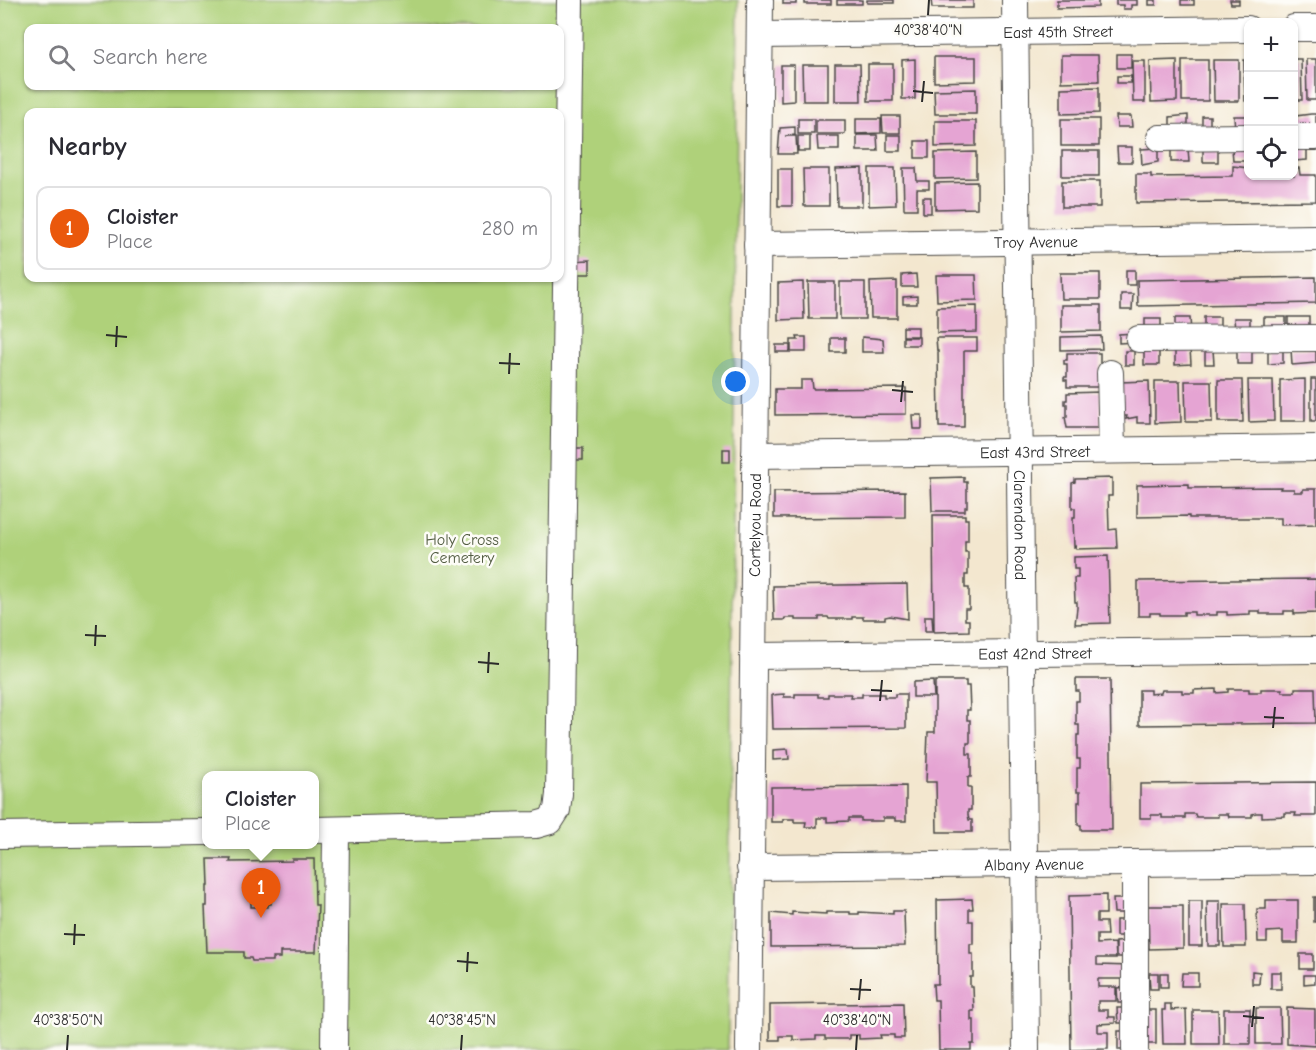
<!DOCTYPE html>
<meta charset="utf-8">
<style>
body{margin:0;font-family:"Comic Neue",sans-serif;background:#f2f2f3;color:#2b2b33}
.controls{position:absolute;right:18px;top:18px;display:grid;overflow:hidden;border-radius:12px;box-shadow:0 2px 4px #0004}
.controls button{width:54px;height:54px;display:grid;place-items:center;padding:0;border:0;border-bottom:2px solid #e1e1e2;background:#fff;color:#2b2b33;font:30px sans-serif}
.you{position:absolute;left:736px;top:382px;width:21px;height:21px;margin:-15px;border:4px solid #fff;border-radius:50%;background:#1a73e8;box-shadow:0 0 0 9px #1a73e833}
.badge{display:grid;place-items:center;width:39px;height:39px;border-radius:50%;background:#ea580c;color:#fff;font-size:20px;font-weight:700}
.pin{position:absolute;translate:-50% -50px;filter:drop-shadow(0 2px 3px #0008)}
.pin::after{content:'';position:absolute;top:32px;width:21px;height:18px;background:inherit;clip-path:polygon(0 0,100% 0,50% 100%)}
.popup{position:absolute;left:202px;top:771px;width:117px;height:78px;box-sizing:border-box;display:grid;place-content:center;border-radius:12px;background:#fff;filter:drop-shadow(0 2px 4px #0005);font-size:20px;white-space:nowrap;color:#7c7c81}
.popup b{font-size:22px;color:#2b2b33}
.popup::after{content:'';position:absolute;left:50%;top:100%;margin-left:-12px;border:12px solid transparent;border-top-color:#fff}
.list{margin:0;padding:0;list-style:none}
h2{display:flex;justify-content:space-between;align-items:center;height:78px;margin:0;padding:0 24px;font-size:26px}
h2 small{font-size:20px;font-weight:400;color:#7c7c81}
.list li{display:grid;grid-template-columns:39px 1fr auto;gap:18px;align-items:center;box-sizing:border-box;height:84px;margin:0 12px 12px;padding:0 12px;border:2px solid #e1e1e2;border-radius:12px}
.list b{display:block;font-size:22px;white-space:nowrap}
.list p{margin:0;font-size:20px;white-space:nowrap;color:#7c7c81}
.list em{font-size:20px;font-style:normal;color:#7c7c81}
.icon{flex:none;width:33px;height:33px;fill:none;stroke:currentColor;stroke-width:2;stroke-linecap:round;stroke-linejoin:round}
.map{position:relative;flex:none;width:1316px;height:1050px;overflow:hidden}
.search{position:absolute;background:#fff;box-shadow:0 2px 4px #0004;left:24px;top:24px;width:540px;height:66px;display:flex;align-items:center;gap:15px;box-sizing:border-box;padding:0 21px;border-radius:12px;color:#7c7c81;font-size:22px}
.panel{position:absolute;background:#fff;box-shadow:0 2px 4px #0004;left:24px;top:108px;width:540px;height:174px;border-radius:12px}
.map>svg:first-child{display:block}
.green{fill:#afd17a;stroke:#6d7e52;stroke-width:1.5;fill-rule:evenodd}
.building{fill:#e5a4d3;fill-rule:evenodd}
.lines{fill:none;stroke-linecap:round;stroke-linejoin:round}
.minor-casing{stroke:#494744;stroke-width:28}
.minor{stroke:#fff;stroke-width:26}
.ticks{fill:none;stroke:#2b2b2b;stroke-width:2}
.labels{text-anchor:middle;stroke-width:5;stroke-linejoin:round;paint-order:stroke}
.street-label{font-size:16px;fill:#2b2b2b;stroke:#fdfcf7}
.park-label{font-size:16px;fill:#535d43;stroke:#fdfcf7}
.ticks-label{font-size:15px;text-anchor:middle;fill:#2b2b2b;stroke:#fdfcf7;stroke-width:5;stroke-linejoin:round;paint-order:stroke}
</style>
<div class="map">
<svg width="1316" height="1050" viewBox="0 0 1316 1050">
<rect width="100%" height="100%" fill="#fdfcf7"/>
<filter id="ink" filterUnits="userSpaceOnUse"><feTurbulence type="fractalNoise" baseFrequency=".0167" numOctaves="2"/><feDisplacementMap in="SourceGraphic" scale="12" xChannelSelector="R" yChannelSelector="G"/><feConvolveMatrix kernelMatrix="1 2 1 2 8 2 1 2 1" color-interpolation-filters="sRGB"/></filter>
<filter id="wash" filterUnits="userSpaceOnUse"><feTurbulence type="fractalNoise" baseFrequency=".008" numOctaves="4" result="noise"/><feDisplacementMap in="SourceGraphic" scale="24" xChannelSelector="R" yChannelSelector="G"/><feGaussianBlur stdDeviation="1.35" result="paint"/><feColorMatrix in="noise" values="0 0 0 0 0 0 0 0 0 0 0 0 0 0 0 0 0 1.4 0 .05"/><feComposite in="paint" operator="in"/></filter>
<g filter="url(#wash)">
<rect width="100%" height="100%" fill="#f3e7cf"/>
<path class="green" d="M0 0H738L728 1050H0ZM28 28H560V86H28ZM28 112H560V278H28ZM207 776H315V844H207Z"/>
<g id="blocks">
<path class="building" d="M783 0H796V4H783Z
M805 0H831V4H805Z
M837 0H862V4H837Z
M867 0H894V3H867Z
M931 0H973V8H932Z
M1057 0H1098V7L1057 8Z
M1116 0H1137V5H1131V9H1123V5H1116Z
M1149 0H1156V5H1149Z
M1181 0H1194V5H1181Z
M1230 0H1239V4H1231Z
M1117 54H1131V68H1117Z
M1061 55H1098L1099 81 1061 82Z
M934 57H976V81L934 82Z
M915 59V99H902V60Z
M1294 59H1301L1302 100H1294Z
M1306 59H1316V100H1307Z
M1177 60V101L1151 102 1150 61Z
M1182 60H1208V101H1182Z
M1213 60H1239V101H1214Z
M1244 60H1248V101H1245Z
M1132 61H1145V102H1133Z
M835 64H860L861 101H835Z
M868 64H893V101H868Z
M781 65H794V101L781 102Z
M802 65H828V101H803Z
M1117 76H1131V83H1117Z
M1099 87V113L1061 114V88Z
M976 89V114H935L934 90Z
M1311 114H1316V129H1296V116Z
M1188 115V130L1170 129V117Z
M882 116H900V133H883Z
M1116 116H1131L1132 127H1117Z
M1202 116H1210V130H1202Z
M1234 116H1248V130H1235Z
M798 119H814V134H798Z
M856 119H881V133L856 134Z
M1061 119H1099V146H1061Z
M816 120H845V134H816Z
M935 121H976V146L935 147Z
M795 127V135L785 136H796L797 154H778L780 128Z
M857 135H877L878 151H857Z
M887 135H901V151H887Z
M798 136H810V151H798Z
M817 136H839V150H818Z
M915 141H929V158H915Z
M1117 147H1132V162H1118Z
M1247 147 1248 161H1233L1232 148Z
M1294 147H1307V160L1294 161Z
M1158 148V162L1142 165 1141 149Z
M1171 148H1188L1189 162H1171Z
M1203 148H1218V162H1203Z
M1062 151H1099V176H1062Z
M976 152V178L935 179V153Z
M1233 166 1248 168 1249 176H1294V168H1299L1300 175H1316V201L1136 203V174H1151V177L1233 176Z
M862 168V206H837L836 169Z
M869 168H895L896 205 869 206Z
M903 168H916L917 181H929V189H917V209H904Z
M778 169H792V206H778Z
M803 169H829V206H804Z
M1062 181H1100V207H1062Z
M977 182V208L935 209V183Z
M923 197H931V213H923Z
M590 260V274H569V261Z
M1126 270H1135V285H1126Z
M1060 273H1100V299H1061Z
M916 274 917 287H902V275Z
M936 275H976L977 300 937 301Z
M1316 277V303L1138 306 1137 280Z
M897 281V318H871L870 282Z
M803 282 804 319 778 320V283Z
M808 282H835V319H809Z
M840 282H865V319H840Z
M1121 294H1133L1132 310H1121Z
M917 296V304H903V297Z
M1061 305H1101V331L1061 332Z
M977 306V332L937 333V307Z
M1204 317H1220V331L1204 332Z
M1264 317H1286V331H1264Z
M1288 317H1309V330L1288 331Z
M1175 318H1190L1191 332H1175Z
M1234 318H1250V331H1235Z
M1145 319H1161V332H1145Z
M903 327H918V336H903Z
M1134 333 1135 342 1119 343V334Z
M1101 336 1102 349 1061 350V337Z
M797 337H806V352H791V340H798Z
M862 337 883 339 884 352H862Z
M903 337H919V345H903Z
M831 338H845V352H831Z
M936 338H977V351H964V427H939L938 351H937Z
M776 345H790V352H776Z
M1190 349 1191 364 1175 365V350Z
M1237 349H1252V364H1237Z
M1268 349H1283V363L1268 364Z
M1291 349H1316V363L1292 365Z
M1205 350H1213L1214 364H1205Z
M1125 351H1134V365H1125Z
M1144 351H1159V365H1144Z
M1067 353H1100V387H1067V380H1064V377H1067V364H1064V360H1067Z
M1305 379V421H1280V380Z
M1311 379H1316V421H1311Z
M801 380H812L813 389 906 388V414L775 415V389H801Z
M1218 380H1242L1243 422H1218Z
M1248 380H1273L1274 421 1249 422Z
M1149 381 1150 423H1137V417L1126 419 1127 416H1120V382Z
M1155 381H1180L1181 422 1155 423Z
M1185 381H1211L1212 422H1186Z
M1100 392 1101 428H1067L1065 417H1067V404H1065V400H1067V393Z
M912 415H922V429H913Z
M572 448H583V460H573Z
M723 449H730V462H723Z
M964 477V482H967V507H965V511H932L931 478Z
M1112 478V496H1108L1109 530 1116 529 1117 548 1076 549V546L1074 547 1073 517H1075V508H1072V483L1075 482V479Z
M1189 484V488L1281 487 1280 489H1294V492H1303V489H1316V524L1281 525V518H1189V516L1137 517V485Z
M905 491V517L774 518V492Z
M933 515H965V519H968V541H965V552H968V575H965V588H969V609H965V620H969V631L934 632Z
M1108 556 1110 623 1075 624 1077 608V602H1075L1074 578H1078V569H1074V557Z
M1316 579V613L1294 614V611H1284V614H1260V611H1250V614L1227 615V612H1217V615H1194V612H1184V615H1160V613H1150V616H1138V581Z
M907 584 908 619 890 616 885 617V619H863V617H852V619H829L828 617H819V620H795V618H785L784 620H774L773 586Z
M925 616H932L933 631H925Z
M1076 679H1110L1112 830H1081V825H1078V802H1080V792H1077V768H1080V759H1077V735H1079V725H1076V701H1079V691H1076Z
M933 681 934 697H913V682Z
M935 681H966V686H969L970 710H967V720H970V743H967V754H971V777H968V787H971V810H968V815L969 820H972V832H937L936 782H926L928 732H935Z
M1295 688H1315L1316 723 1139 725V690H1150V694L1161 693 1162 690H1182V693H1194V690L1216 689V693L1228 692V689H1249V692H1261V689H1282V692H1295Z
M784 694V697H795V694H818V697H828V694H851L850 697H862V694H884V697H895V694H906V728L773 729 772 695Z
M788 749 789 759 773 760V750Z
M1316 782V816H1295L1296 813H1285V816L1262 817V813H1256L1252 814V817H1229L1228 814H1218V817H1196L1195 814H1185V818H1162V815H1151V818H1140V784Z
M906 786V821H895V818H883V821H861V818H849V821L827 822V818H817V827H805L806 822H794V819H783V822H771V787Z
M208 859H231L230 862 292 861V859H314L315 905H318L316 952H280V958H273V961H252L251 958H244V952H207L205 906H207V886H209ZM251 888H271V904H268V907H251Z
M1106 895V914H1097V922H1106L1107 935H1097V944L1115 943 1116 958H1097V965L1131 966V979H1098V987H1116V1001H1098V1010H1108V1017H1115V1023L1098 1024V1032H1108V1049L1071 1050 1069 896Z
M1314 897H1316V922H1314Z
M972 899 973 909H969V921H973V944H970V954H973V977H970V987H973L974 1011H971V1020H974V1044H971V1050H939L938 1000H934L933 984H938L937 900Z
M1113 899H1130V913H1114Z
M1266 900H1298V943H1283V931L1267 932V942H1258L1257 909H1266Z
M1189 901H1202V946H1189Z
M1207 901H1220V946H1208Z
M1223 904H1245L1246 947H1224Z
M1148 906H1183V948L1149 949Z
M893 911H904L905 946 771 947V913L792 915V912L826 914V912H850V914H859V912L893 914Z
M1116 920H1130V936H1116Z
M1130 941V957H1116V942Z
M1300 954H1313V969H1300Z
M1252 971 1260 972 1259 984H1252Z
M1271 972H1281V989H1271Z
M1149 973H1158V989H1150Z
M1160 973H1168V987H1160Z
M1182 973H1198V986H1181Z
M1304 975H1315V983L1304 984Z
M1131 987V1003H1118L1117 988Z
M903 1003 904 1038H894V1035H880L881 1038 859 1039V1035H849V1039H825V1036H816V1039L793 1040V1036H780V1040H770V1005Z
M1165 1004H1171V1010L1186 1009 1187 1044H1163L1162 1010H1165Z
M1117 1008H1131V1023H1118Z
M1256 1008H1280L1281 1044H1256Z
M1287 1008 1315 1009V1046L1287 1044Z
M1224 1009H1250V1044H1224Z
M1145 1010H1156V1044H1145Z
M1193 1010H1218L1219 1044H1193Z
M1118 1031H1131L1132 1050H1118Z"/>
</g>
</g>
<g filter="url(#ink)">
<use href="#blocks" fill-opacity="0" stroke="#494744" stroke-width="1.5"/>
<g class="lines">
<g class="minor-casing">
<g id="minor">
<path id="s1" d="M1015 0 1026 1050"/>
<path d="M1294 28H1316"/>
<path id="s2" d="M760 35 1248 29"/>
<path d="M1294 137H1316"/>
<path d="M1160 138 1248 137"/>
<path id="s3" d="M757 245 1316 238"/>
<path d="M1139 339 1316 338"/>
<path d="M1110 373 1112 450"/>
<path id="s4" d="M755 455 1316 448"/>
<path id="s5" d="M753 656 1316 650"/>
<path d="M315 830 536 825 550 821 557 810 559 794 570 0"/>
<path d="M0 835 207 832"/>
<path d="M1135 863V1050"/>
<path id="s6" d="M750 867 1316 861"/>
<path d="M334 1050 336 830"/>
<path id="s7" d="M749 1050 760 0"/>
</g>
</g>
<use href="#minor" class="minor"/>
</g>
</g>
<path class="ticks" d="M928 15 929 0M913 91 933 93M922 102 924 81M106 335 127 337M116 347 117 326M499 363 520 364M509 374 510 353M892 390 913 392M901 402 903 381M85 635 106 636M95 646 96 625M478 662 499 664M488 673 489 652M871 690 892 691M880 701 882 680M1264 717 1284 718M1273 728 1275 707M64 934 85 935M74 945 75 924M457 961 478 963M467 972 468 952M850 989 871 990M859 1000 861 979M1243 1016 1264 1018M1252 1027 1254 1006M67 1050 68 1035M461 1050 462 1035M856 1050 857 1035"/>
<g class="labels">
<g class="street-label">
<text dy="6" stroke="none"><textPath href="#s2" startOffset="298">East 45th Street</textPath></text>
<text dy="6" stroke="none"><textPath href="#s3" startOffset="279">Troy Avenue</textPath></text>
<text dy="6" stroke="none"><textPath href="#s4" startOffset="280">East 43rd Street</textPath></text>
<text dy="6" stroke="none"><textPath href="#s7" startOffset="525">Cortelyou Road</textPath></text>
<text dy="6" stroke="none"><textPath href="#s1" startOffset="525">Clarendon Road</textPath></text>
<text dy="6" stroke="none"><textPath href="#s5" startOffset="282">East 42nd Street</textPath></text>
<text dy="6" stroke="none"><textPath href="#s6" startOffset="284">Albany Avenue</textPath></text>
</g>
<g class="park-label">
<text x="462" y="545">Holy Cross<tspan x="462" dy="18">Cemetery</tspan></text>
</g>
</g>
<g class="ticks-label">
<text x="928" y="35">40°38'40"N</text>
<text x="68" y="1025">40°38'50"N</text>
<text x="462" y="1025">40°38'45"N</text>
<text x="857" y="1025">40°38'40"N</text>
</g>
</svg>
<div class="controls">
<button>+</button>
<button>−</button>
<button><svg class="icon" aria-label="locate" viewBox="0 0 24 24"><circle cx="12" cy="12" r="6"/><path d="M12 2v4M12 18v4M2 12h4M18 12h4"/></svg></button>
</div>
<div class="you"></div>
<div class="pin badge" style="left:261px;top:918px">1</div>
<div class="popup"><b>Cloister</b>Place</div>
<div class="search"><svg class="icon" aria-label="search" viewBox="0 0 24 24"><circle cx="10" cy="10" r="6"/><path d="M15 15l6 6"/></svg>Search here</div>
<section class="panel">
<h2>Nearby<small></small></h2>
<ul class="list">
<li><span class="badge">1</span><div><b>Cloister</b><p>Place</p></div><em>280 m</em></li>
</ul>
</section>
</div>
